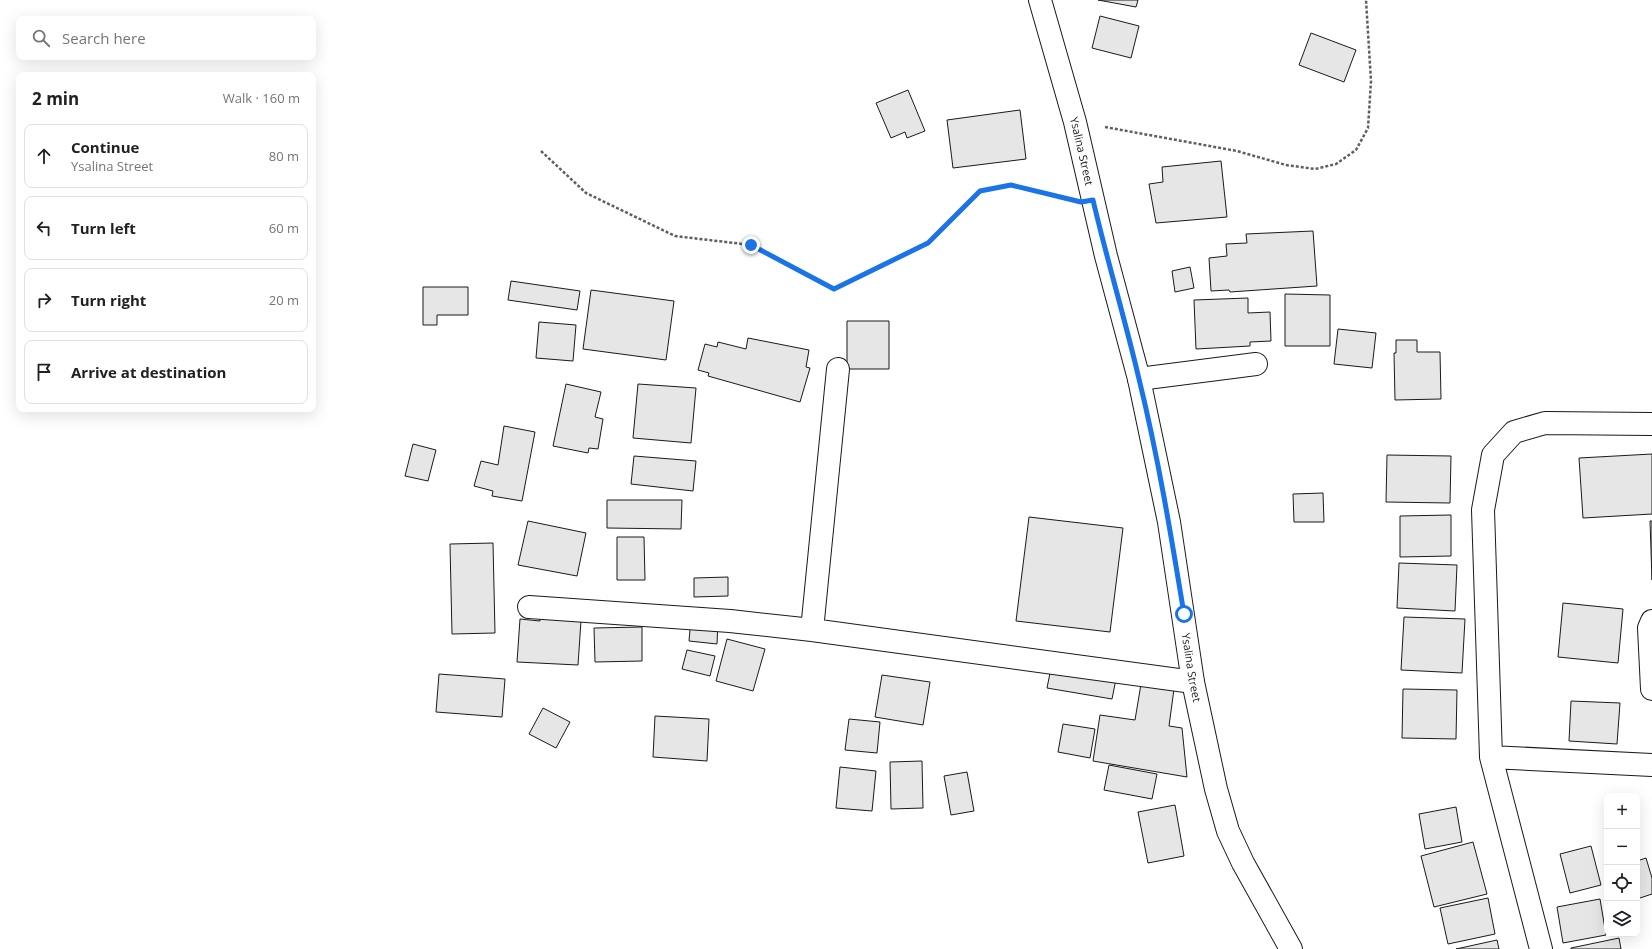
<!DOCTYPE html>
<meta charset="utf-8">
<style>
body{margin:0;font-family:"Open Sans",sans-serif;background:#f2f2f2;color:#202124}
.controls{position:absolute;right:12px;bottom:12px;display:grid;overflow:hidden;border-radius:8px;box-shadow:0 4px 16px #0002}
.controls button{width:36px;height:36px;display:grid;place-items:center;padding:0;border:0;border-bottom:1px solid #e0e0e0;background:#fff;color:#202124;font:20px sans-serif}
.stop{position:absolute;width:12px;height:12px;margin:-9px;border:3px solid #1a73e8;border-radius:50%;background:#fff}
.stop.end{background:#1a73e8;border-color:#fff;box-shadow:0 1px 4px #0008}
.list{margin:0;padding:0;list-style:none}
h2{display:flex;justify-content:space-between;align-items:center;height:52px;margin:0;padding:0 16px;font-size:17px}
h2 small{font-size:13px;font-weight:400;color:#757577}
.list li{display:grid;grid-template-columns:26px 1fr auto;gap:12px;align-items:center;box-sizing:border-box;height:64px;margin:0 8px 8px;padding:0 8px;border:1px solid #e0e0e0;border-radius:8px}
.list b{display:block;font-size:15px;white-space:nowrap}
.list p{margin:0;font-size:13px;white-space:nowrap;color:#757577}
.list em{font-size:13px;font-style:normal;color:#757577}
.icon{flex:none;width:22px;height:22px;fill:none;stroke:currentColor;stroke-width:2;stroke-linecap:round;stroke-linejoin:round}
.map{position:relative;flex:none;width:1652px;height:949px;overflow:hidden}
.search{position:absolute;background:#fff;box-shadow:0 4px 16px #0002;left:16px;top:16px;width:300px;height:44px;display:flex;align-items:center;gap:10px;box-sizing:border-box;padding:0 14px;border-radius:8px;color:#757577;font-size:15px}
.panel{position:absolute;background:#fff;box-shadow:0 4px 16px #0002;left:16px;top:72px;width:300px;height:340px;border-radius:8px}
.map>svg:first-child{display:block}
.building{fill:#e6e6e6;stroke:#1a1a1a}
.lines{fill:none;stroke-linecap:round;stroke-linejoin:round}
.minor-casing{stroke:#1a1a1a;stroke-width:24}
.tertiary-casing{stroke:#1a1a1a;stroke-width:24}
.path{stroke:#5f5f5f;stroke-width:2.5;stroke-dasharray:3 2;stroke-linecap:butt}
.minor{stroke:#fff;stroke-width:22}
.tertiary{stroke:#fff;stroke-width:22}
.route{stroke:#1a73e8;stroke-width:5}
.labels{text-anchor:middle;stroke-width:3;stroke-linejoin:round;paint-order:stroke}
.street-label{font-size:11px;fill:#1a1a1a;stroke:#fff}
</style>
<div class="map">
<svg width="1652" height="949" viewBox="0 0 1652 949">
<rect width="100%" height="100%" fill="#fff"/>
<path class="building" d="M1098 0H1138L1136 7Z
M1100 16 1139 26 1131 58 1092 48Z
M1311 33 1356 50 1344 82 1299 65Z
M908 90 925 131 907 138 905 132 891 138 876 103Z
M1020 110 1026 159 953 168 947 120Z
M1221 161 1227 217 1156 223 1149 184 1163 182 1162 167Z
M1313 231 1317 286 1230 292 1229 290 1211 291 1209 258 1227 256 1226 244 1247 243 1246 234Z
M1190 267 1194 288 1175 292 1172 271Z
M511 281 580 291 577 310 508 300Z
M423 287H468V315H437V325H423Z
M591 290 674 301 666 360 583 349Z
M1285 294 1330 295V346H1285Z
M1248 298V313L1270 312 1271 341 1250 342V346L1196 349 1194 300Z
M847 321H889V369H847Z
M539 322 576 325 573 361 536 358Z
M1338 329 1376 333 1372 368 1334 364Z
M748 338 809 350 806 367 810 368 800 402 708 376 709 373 698 370 705 344 717 347 718 342 746 349Z
M1396 340H1417V352H1440L1441 399 1395 400 1394 353H1396Z
M566 384 601 392 595 417 603 419 598 449 589 448 588 453 553 446Z
M638 384 696 388 691 443 633 438Z
M504 426 535 432 522 501 492 496 493 491 474 486 481 461 498 465Z
M413 444 436 450 428 481 405 476Z
M1652 454V514L1583 518 1579 458Z
M1387 455 1451 456 1450 503 1386 502Z
M634 456 696 461 693 491 631 484Z
M1323 493 1324 522H1294L1293 494Z
M607 500H682L681 529 607 528Z
M1451 515V556L1400 557V516Z
M1029 517 1123 528 1110 632 1016 621Z
M528 521 586 533 577 576 518 565Z
M1650 521H1652V580Z
M617 537H644L645 580H617Z
M493 543 495 633 452 634 450 544Z
M1399 563 1457 565 1455 611 1397 608Z
M728 577V596L694 597V578Z
M541 603 582 606 578 665 517 662 520 619 540 621Z
M1563 603 1623 609 1618 663 1558 657Z
M1404 617 1465 619 1462 673 1401 670Z
M691 618 718 620 717 644 689 641Z
M642 627V661L595 662 594 628Z
M727 639 765 649 753 691 716 681Z
M687 650 715 656 710 676 682 669Z
M1051 668 1116 679 1112 699 1047 688Z
M439 674 505 679 502 717 436 712Z
M882 675 930 682 923 725 875 717Z
M1141 684 1174 689 1169 726 1182 728 1187 777 1093 761 1100 715 1135 720Z
M1403 689 1457 690 1456 739 1402 738Z
M1571 701 1620 703 1617 744 1569 741Z
M543 708 570 722 556 748 529 734Z
M655 716 709 719 707 761 653 757Z
M849 719 880 722 877 753 845 750Z
M1063 724 1095 729 1090 758 1058 752Z
M922 761 923 808 891 809 890 762Z
M1109 765 1157 774 1152 799 1104 790Z
M840 767 876 771 872 811 836 808Z
M967 772 974 811 951 815 944 776Z
M1175 805 1184 856 1148 863 1138 812Z
M1456 807 1462 842 1425 849 1419 814Z
M1473 842 1487 894 1434 907 1421 856Z
M1591 846 1601 885 1570 893 1560 854Z
M1646 858 1652 878V894L1637 899V861Z
M1488 898 1495 934 1448 944 1440 908Z
M1600 899 1606 935 1563 943 1557 907Z
M1619 938 1621 949H1571V948Z
M1497 940 1499 949H1456Z"/>
<g class="lines">
<g class="minor-casing">
<path id="minor" d="M1139 379 1256 364
M529 607 730 621 812 630 1193 682
M1652 621 1649 628 1652 689
M812 630 838 369
M1491 757 1652 765
M1541 949 1491 757 1483 510 1493 455 1514 432 1545 423 1652 424"/>
</g>
<g class="tertiary-casing">
<g id="tertiary">
<path id="s1" d="M1040 0 1075 122 1106 256 1139 379 1169 522 1193 682 1216 789 1228 831 1243 863 1291 949"/>
</g>
</g>
<path class="path" d="M1105 127 1237 151 1286 165 1315 169 1336 164 1356 150 1368 128 1371 81 1366 0
M541 151 586 193 675 236 751 245 834 289 928 243 980 191 1011 185 1063 198"/>
<use href="#minor" class="minor"/>
<use href="#tertiary" class="tertiary"/>
</g>
<g class="lines">
<path class="route" d="M751 245 834 289 928 243 980 191 1011 185 1081 202 1093 200C1107 260 1125 319 1139 379 1158 456 1171 535 1184 614"/>
</g>
<g class="labels">
<g class="street-label">
<text dy="4" stroke="none"><textPath href="#s1" startOffset="157">Ysalina Street</textPath></text>
<text dy="4" stroke="none"><textPath href="#s1" startOffset="685">Ysalina Street</textPath></text>
</g>
</g>
</svg>
<div class="controls">
<button>+</button>
<button>−</button>
<button><svg class="icon" aria-label="locate" viewBox="0 0 24 24"><circle cx="12" cy="12" r="6"/><path d="M12 2v4M12 18v4M2 12h4M18 12h4"/></svg></button>
<button><svg class="icon" aria-label="layers" viewBox="0 0 24 24"><path d="M12 4l9 5-9 5-9-5zM3 14l9 5 9-5"/></svg></button>
</div>
<div class="stop" style="left:1184px;top:614px"></div>
<div class="stop end" style="left:751px;top:245px"></div>
<div class="search"><svg class="icon" aria-label="search" viewBox="0 0 24 24"><circle cx="10" cy="10" r="6"/><path d="M15 15l6 6"/></svg>Search here</div>
<section class="panel">
<h2>2 min<small>Walk · 160 m</small></h2>
<ul class="list">
<li><svg class="icon" aria-label="ahead" viewBox="0 0 24 24"><path d="M12 20V5M6 11l6-6 6 6"/></svg><div><b>Continue</b><p>Ysalina Street</p></div><em>80 m</em></li>
<li><svg class="icon" aria-label="left" viewBox="0 0 24 24"><path d="M17 20v-9H6M10 6l-5 5 5 5"/></svg><div><b>Turn left</b></div><em>60 m</em></li>
<li><svg class="icon" aria-label="right" viewBox="0 0 24 24"><path d="M7 20v-9h11M14 6l5 5-5 5"/></svg><div><b>Turn right</b></div><em>20 m</em></li>
<li><svg class="icon" aria-label="arrive" viewBox="0 0 24 24"><path d="M6 21V4h12l-3 4 3 4H6"/></svg><div><b>Arrive at destination</b></div></li>
</ul>
</section>
</div>
